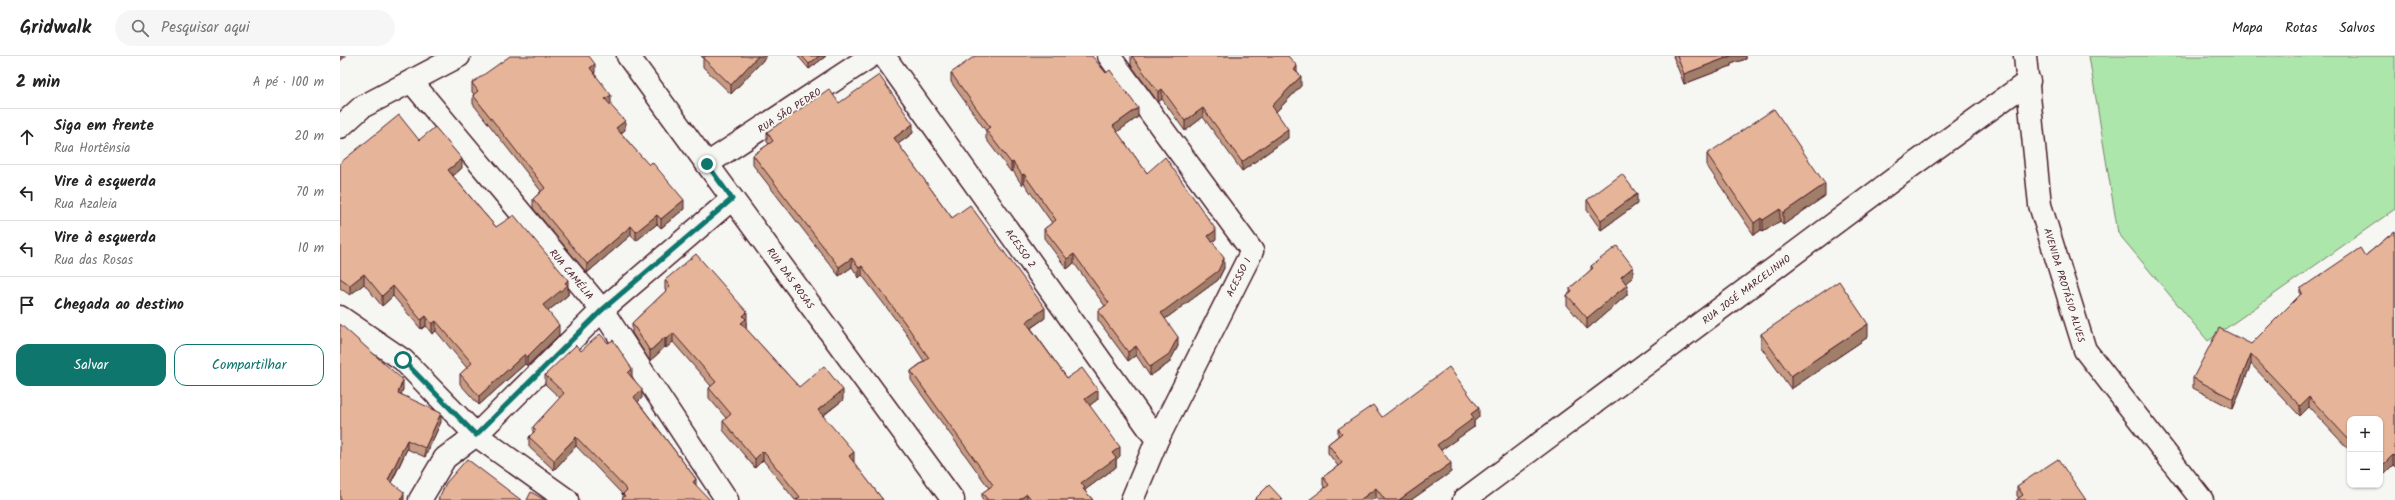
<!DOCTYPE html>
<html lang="pt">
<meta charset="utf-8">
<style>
body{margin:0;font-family:Kalam,sans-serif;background:#f6f6f6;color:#222}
.controls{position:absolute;right:12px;bottom:12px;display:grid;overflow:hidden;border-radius:8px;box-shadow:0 1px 3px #0004}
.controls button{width:36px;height:36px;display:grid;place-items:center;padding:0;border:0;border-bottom:1px solid #e0e0e0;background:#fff;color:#222;font:20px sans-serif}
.stop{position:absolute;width:12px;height:12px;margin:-9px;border:3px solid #0f766e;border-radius:50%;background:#fff}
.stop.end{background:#0f766e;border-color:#fff;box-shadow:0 1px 4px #0008}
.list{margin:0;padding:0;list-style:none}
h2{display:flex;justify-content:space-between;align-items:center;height:52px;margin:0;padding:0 16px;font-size:17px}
h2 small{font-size:13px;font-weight:400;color:#767676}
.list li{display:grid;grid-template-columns:26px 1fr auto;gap:12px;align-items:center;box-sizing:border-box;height:56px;padding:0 16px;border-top:1px solid #e0e0e0}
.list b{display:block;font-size:15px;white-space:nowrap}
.list p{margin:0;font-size:13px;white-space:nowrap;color:#767676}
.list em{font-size:13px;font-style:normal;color:#767676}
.actions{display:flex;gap:8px;padding:12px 16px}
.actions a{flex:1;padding:9px 0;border:1px solid #0f766e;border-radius:12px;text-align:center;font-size:14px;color:#0f766e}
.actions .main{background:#0f766e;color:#fff}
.icon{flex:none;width:22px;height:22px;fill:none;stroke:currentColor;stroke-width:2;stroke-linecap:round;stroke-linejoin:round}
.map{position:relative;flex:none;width:2055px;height:444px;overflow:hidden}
header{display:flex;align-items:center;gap:24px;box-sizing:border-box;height:56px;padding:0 20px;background:#fff;border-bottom:1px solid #e0e0e0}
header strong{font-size:19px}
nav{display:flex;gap:22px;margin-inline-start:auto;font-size:14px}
.search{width:280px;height:36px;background:#f6f6f6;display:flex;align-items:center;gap:10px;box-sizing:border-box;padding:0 14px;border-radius:22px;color:#767676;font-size:15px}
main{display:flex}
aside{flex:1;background:#fff}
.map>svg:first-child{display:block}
.green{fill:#ace6ab;stroke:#7b826b}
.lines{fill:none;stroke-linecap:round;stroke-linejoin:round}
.minor-casing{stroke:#4a1f2b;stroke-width:25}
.major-casing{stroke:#4a1f2b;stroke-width:25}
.minor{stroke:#f6f6f2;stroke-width:22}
.major{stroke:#f6f6f2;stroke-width:22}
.wall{fill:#c69b83;stroke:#4a1f2b}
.shaded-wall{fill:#a17e6a;stroke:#4a1f2b}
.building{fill:#e6b498;stroke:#4a1f2b}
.route{stroke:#0f766e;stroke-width:5}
.labels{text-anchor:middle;stroke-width:3.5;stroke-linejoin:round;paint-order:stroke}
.street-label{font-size:10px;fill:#4a1f2b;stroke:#f6f6f2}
</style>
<header>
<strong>Gridwalk</strong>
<div class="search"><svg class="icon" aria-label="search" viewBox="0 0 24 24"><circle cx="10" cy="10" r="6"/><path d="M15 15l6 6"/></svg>Pesquisar aqui</div>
<nav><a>Mapa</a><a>Rotas</a><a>Salvos</a></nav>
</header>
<main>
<aside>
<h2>2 min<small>A pé · 100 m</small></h2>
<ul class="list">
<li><svg class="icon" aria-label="ahead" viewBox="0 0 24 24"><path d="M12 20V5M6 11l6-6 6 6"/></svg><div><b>Siga em frente</b><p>Rua Hortênsia</p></div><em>20 m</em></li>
<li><svg class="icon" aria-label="left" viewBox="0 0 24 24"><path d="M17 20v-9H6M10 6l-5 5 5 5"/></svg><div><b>Vire à esquerda</b><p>Rua Azaleia</p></div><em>70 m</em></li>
<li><svg class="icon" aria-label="left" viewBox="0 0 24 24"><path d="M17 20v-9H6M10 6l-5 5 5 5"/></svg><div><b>Vire à esquerda</b><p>Rua das Rosas</p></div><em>10 m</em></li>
<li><svg class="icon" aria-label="arrive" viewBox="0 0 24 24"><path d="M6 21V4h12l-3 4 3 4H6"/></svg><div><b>Chegada ao destino</b></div></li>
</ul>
<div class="actions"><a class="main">Salvar</a><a>Compartilhar</a></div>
</aside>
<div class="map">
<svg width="2055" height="444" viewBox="0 0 2055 444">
<rect width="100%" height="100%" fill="#f6f6f2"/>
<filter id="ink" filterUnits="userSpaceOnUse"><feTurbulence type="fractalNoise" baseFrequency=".025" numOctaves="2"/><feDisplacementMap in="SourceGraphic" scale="8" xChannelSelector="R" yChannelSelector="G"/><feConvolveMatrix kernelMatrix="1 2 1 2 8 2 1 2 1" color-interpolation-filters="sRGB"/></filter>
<g filter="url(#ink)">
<path class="green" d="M1749 0H2055V153L1868 285 1778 177Z"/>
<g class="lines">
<g class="minor-casing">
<path id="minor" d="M288 0 613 444
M544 0 817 384
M769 0 912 195 817 384 792 444
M71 25 262 254 387 444
M0 71 22 51 119 0
M367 108 531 0
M0 261 63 304 136 379 227 444
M80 444 105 402 136 379 262 254 392 143
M1124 444 1570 111 1689 25"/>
</g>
<g class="major-casing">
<path id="major" d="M1685 0 1700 149 1745 294 1862 444"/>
</g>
<use href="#minor" class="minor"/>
<use href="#major" class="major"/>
</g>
<path class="wall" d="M361 0H427L391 38 363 11V2Z
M458 0H486L469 13Z
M791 0H948L957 16 961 30 936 56 948 82 902 115 863 61 845 75 822 43 818 46 791 9Z
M1333 0H1406V3L1391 8V10L1344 28Z
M254 17 271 48 270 49 285 74 281 77 344 153 321 172 317 168 296 185 291 179 247 217 193 152V143L201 135 133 48V39L134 38 132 36V27L255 17Z
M611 17 798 61 777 76 807 117 876 183 872 186 884 212 878 224 825 263 838 290 829 307 810 320 796 299 788 305 758 264V255L765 250 734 207 727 213 704 182V173L712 167 684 127 682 129 673 115 671 116 646 83V75L611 26Z
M499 47 573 77 558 88 612 162 705 262 691 272 727 322 758 343 749 350 780 400 776 404V411L745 434V435L753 444H642V437L649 432 571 324V315L584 305 565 276 522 219 519 222 512 211 499 220 413 109V99L429 88 427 86V76Z
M79 84 122 112 113 120 142 155 156 171 228 233V239L208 255 219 279 187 310 185 308 139 349 120 328V318L127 312 96 275 92 278 86 270 81 273 53 240 42 250 24 228 10 239 0 232V107Z
M1367 98 1485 140 1443 169 1440 165 1423 176 1421 174 1414 179 1367 110Z
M1247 144 1297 148 1261 174 1247 154Z
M2055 175V411L2053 409 2040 363H2010V395L1969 351 1960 360 1911 308 1893 353 1853 332V322L1911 288 1960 239V233L2025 200Z
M1251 210 1293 221 1285 227 1287 239 1247 273 1227 249V239L1230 237V232L1251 214Z
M325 224 407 266 406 267V273L459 331 503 344 483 360 514 406H513L543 444H455L423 404 415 412 383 374V365L386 362 369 342V332L371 330 333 286 326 292 325 291 310 305 292 277V267L326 235 325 234Z
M1421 278 1528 281 1451 333 1421 291Z
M241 295 292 322 302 342 298 346 356 423 283 442V439L236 390 214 414 189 391V381L193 378V371L220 342 205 328V319Z
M63 333 61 338 101 366 85 401 67 393 52 426 64 444H0Z
M1042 361H1139L1134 365V371L1101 394 1111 416 1071 444H1038L1036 441 985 432 983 429V421L998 410 988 397V388L998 380V373Z
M1677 430 1746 444 1679 442 1677 440Z"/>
<path class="shaded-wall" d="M0 0H6L0 5Z
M418 0H427L391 38V29Z
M479 0H486L469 13V8Z
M1391 0H1406V3L1391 8V10L1344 28V18Z
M255 8V17L250 21V12Z
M957 10V19L954 14Z
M961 20V30L932 60V50Z
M822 33V43L818 46V36Z
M271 39V48L265 52V43Z
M798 52V61L773 79V70Z
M863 52V61L845 75V65Z
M285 65V74L276 81V72Z
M573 68V77L554 91V82Z
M948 73V82L902 115V106Z
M122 103V112L108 124V114Z
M673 106V115L671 116V107Z
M684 118V127L682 129V119Z
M1485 128V140L1443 169V157Z
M1297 138V148L1261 174V164Z
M344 144V153L321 172V163Z
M1440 153V165L1423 176V164Z
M317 159V168L296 185V176Z
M1421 162V174L1414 179V167Z
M291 170V179L247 217V208Z
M876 174V183L868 189V180Z
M734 198V207L727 213V203Z
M512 202V211L499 220V211Z
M884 202V212L878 224 821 266V257Z
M522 210V219L519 222V212Z
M1293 211V221L1281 231V221Z
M24 218V228L10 239V229Z
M228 224V239L203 259V249Z
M1287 229V239L1247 273V262Z
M53 230V240L42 250V240Z
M705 252V262L686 275V266Z
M407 256V266L406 267V273L401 277V267L403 260Z
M86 260V270L81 273V264Z
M96 265V275L92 278V268Z
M1528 268V281L1451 333V320Z
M219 269V279L187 310V301Z
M333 277V286L326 292V283Z
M325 281V291L310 305V295Z
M838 281V290L829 307 810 320V311Z
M796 290V299L788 305V296Z
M185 298V308L139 349V340Z
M1911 298V308L1893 353V343Z
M292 313V322L288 317Z
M63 324V333L58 346V337Z
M302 333V342L294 350V341Z
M503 334V344L478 363V354Z
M758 334V343L745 353V343Z
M1969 341V351L1960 360V350Z
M1139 352V361L1134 365V371L1097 397V389L1131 358Z
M101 357V366L85 401V392Z
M236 381V390L214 414V404Z
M67 384V393L48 433V424Z
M780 391V400L776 404V411L745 434V441L741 427 772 397Z
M423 395V404L415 412V403Z
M514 396V406L509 410V400Z
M2053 399V409L2040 422V412Z
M1111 407V416L1071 444H1059Z
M356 423V432L353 426Z
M1036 432V441L1032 444H1020Z
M64 436V444H61Z
M687 438V444H679Z"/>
<path class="building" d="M170 0H249L255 8 250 12 271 39 265 43 285 65 276 72 309 109 312 106 344 144 321 163 317 159 296 176 291 170 247 208 193 143 205 132 133 39 138 35 132 27Z
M366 0H418L391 29 363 2Z
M462 0H479L469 8Z
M635 0H752L766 17 770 14 798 52 773 70 807 117 825 101 876 174 868 180 884 202 878 215 821 257 838 281 829 298 810 311 796 290 788 296 758 255 769 247 734 198 727 203 704 173 716 164 684 118 682 119 673 106 671 107 646 74 650 71 611 17Z
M792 0H948L957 10 954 14 961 20 932 50 948 73 902 106 863 52 845 65 822 33 818 36Z
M1337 0H1391L1344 18Z
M539 19 573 68 554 82 612 162 630 149 705 252 686 266 727 322 742 312 758 334 745 343 780 391 772 397 776 402 741 427 745 432 743 433 753 444H692L687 438 679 444H648L642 437 653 429 571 315 589 302 565 267 522 210 519 212 512 202 499 211 413 99 433 85 427 76 489 33 499 47Z
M1434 53 1485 128 1443 157 1440 153 1423 164 1421 162 1414 167 1367 98Z
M59 59 79 84 95 71 122 103 108 114 142 155 156 171 174 159 228 224 225 227 228 229 203 249 219 269 187 301 185 298 139 340 120 318 132 307 96 265 92 268 86 260 81 264 53 230 42 240 24 218 10 229 0 222V107Z
M1282 118 1297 138 1261 164 1247 144Z
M2055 175V401L2053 399 2040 412V363H2010V385L1969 341 1960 350 1911 298 1893 343 1853 322 1879 272 1911 288 1962 237 1960 233 2020 192 2025 200Z
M1277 190 1293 211 1281 221 1287 229 1247 262 1227 239 1232 235 1230 232 1253 212 1251 210Z
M356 198 407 256 403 260 406 263 401 267 459 331 484 310 503 334 478 354 514 396 509 400 543 444H456L460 441 423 395 415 403 383 365 391 358 369 332 376 326 333 277 326 283 325 281 310 295 292 267 330 231 325 224Z
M1499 225 1528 268 1451 320 1421 278Z
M0 268 63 324 58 337 101 357 85 392 67 384 48 424 64 436 61 444H0Z
M260 278 268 287 273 284 292 313 288 317 302 333 294 341 356 423 353 426 370 444H281L285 440 283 438 287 434 236 381 214 404 189 381 196 374 193 371 224 337 205 319 236 289 241 295Z
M1109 311 1139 352 1131 358 1134 362 1097 389 1111 407 1059 444H1045L1036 432 1020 444H969L989 429 983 421 1002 407 988 388 1002 377 998 373 1033 349 1042 361Z
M127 403 181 444H98L106 427Z
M1718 403 1746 444H1676L1683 439 1677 430Z
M929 429 943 444H914Z
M191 436 205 444H187Z"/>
</g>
<g class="lines" filter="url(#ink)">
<path class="route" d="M63 304 136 379 262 254 392 143 367 108"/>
</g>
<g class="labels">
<g class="street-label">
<text transform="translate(449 54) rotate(-33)" y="4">RUA SÃO PEDRO</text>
<text transform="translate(681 192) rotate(55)" y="4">ACESSO 2</text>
<text transform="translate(232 218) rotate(50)" y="4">RUA CAMÉLIA</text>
<text transform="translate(898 221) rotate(-63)" y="4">ACESSO 1</text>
<text transform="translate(451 222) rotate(54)" y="4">RUA DAS ROSAS</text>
<text transform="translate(1725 229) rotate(73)" y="4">AVENIDA PROTÁSIO ALVES</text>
<text transform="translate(1406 233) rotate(-37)" y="4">RUA JOSÉ MARCELINHO</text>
</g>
</g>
</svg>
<div class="controls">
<button>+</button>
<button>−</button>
</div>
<div class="stop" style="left:63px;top:304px"></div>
<div class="stop end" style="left:367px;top:108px"></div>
</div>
</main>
